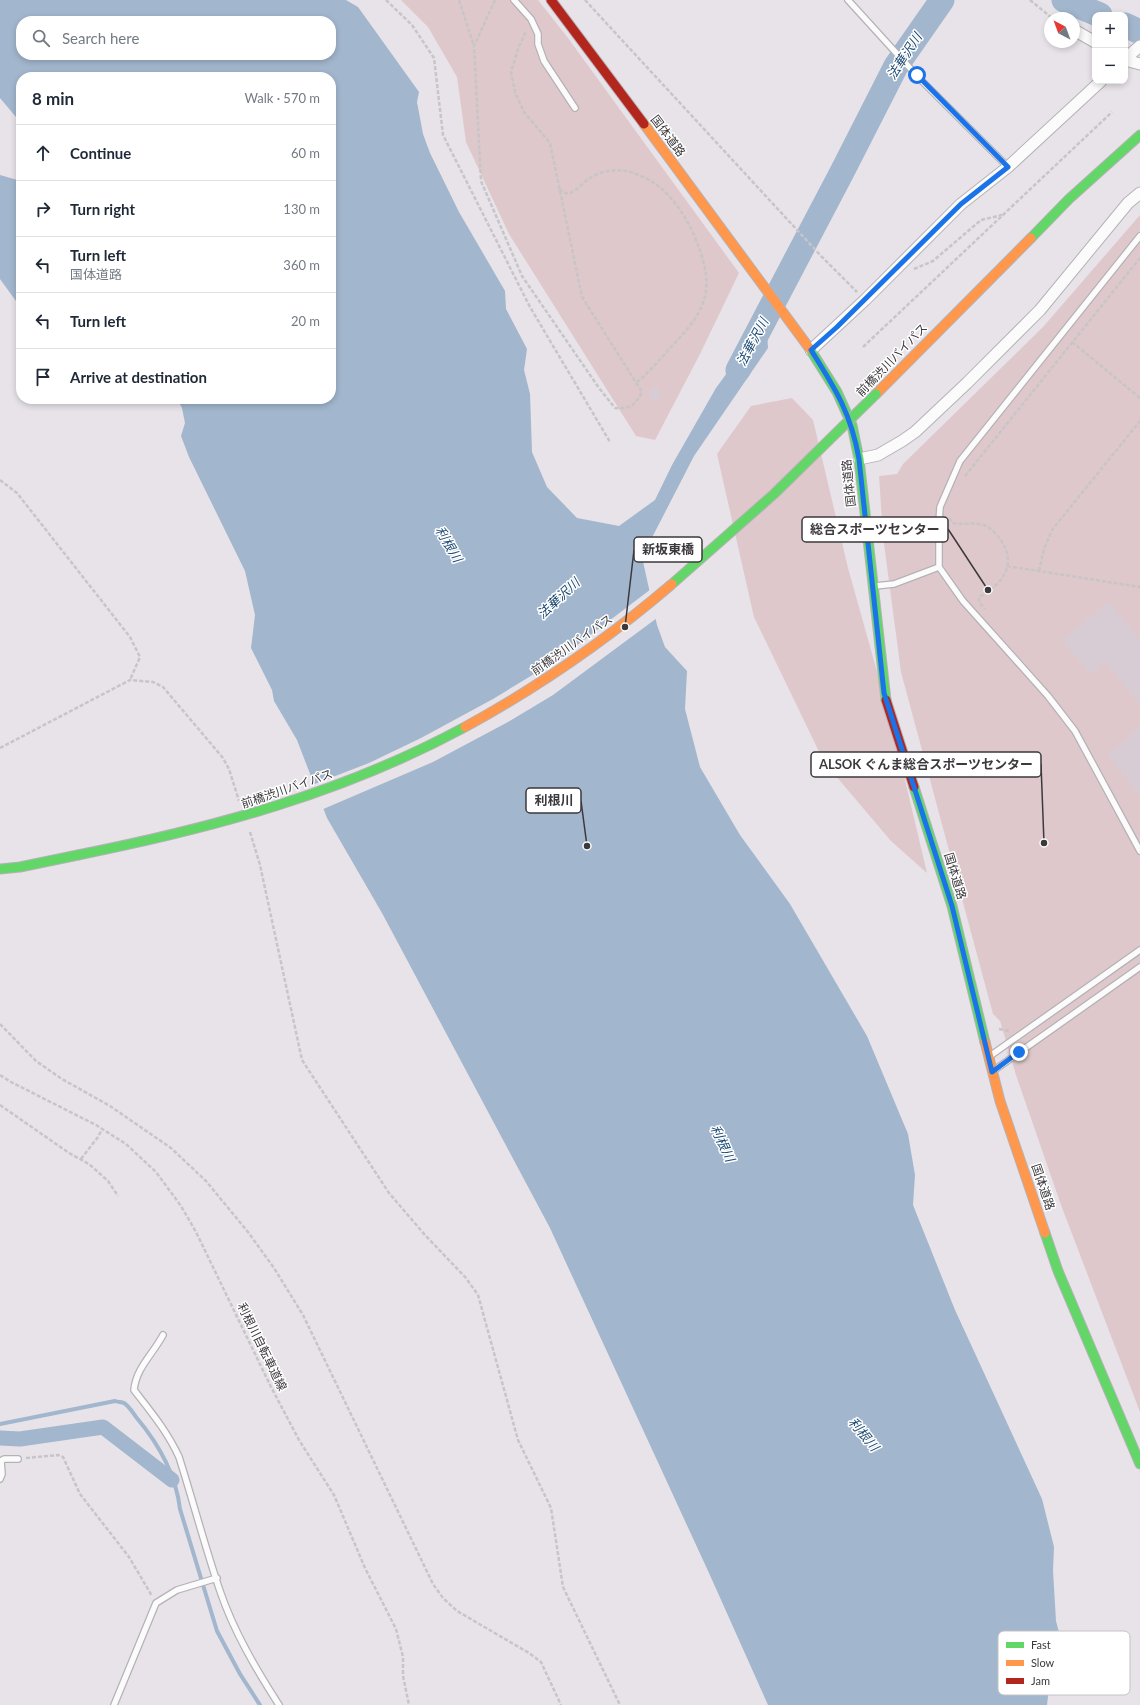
<!DOCTYPE html>
<meta charset="utf-8">
<style>
body{margin:0;font-family:Lato,"Noto Sans JP",sans-serif;background:#f2f2f3;color:#1f2937}
.controls{position:absolute;right:12px;top:12px;display:grid;overflow:hidden;border-radius:8px;box-shadow:0 2px 6px #0003}
.controls button{width:36px;height:36px;display:grid;place-items:center;padding:0;border:0;border-bottom:1px solid #e0e1e3;background:#fff;color:#1f2937;font:20px sans-serif}
.compass{position:absolute;left:1044px;top:12px;width:36px;height:36px;border-radius:50%;background:#fff;box-shadow:0 2px 6px #0003;rotate:319deg}
.stop{position:absolute;width:12px;height:12px;margin:-9px;border:3px solid #1a73e8;border-radius:50%;background:#fff}
.stop.end{background:#1a73e8;border-color:#fff;box-shadow:0 1px 4px #0008}
.list{margin:0;padding:0;list-style:none}
h2{display:flex;justify-content:space-between;align-items:center;height:52px;margin:0;padding:0 16px;font-size:17px}
h2 small{font-size:13px;font-weight:400;color:#747a83}
.list li{display:grid;grid-template-columns:26px 1fr auto;gap:12px;align-items:center;box-sizing:border-box;height:56px;padding:0 16px;border-top:1px solid #e0e1e3}
.list b{display:block;font-size:15px;white-space:nowrap}
.list p{margin:0;font-size:13px;white-space:nowrap;color:#747a83}
.list em{font-size:13px;font-style:normal;color:#747a83}
.icon{flex:none;width:22px;height:22px;fill:none;stroke:currentColor;stroke-width:2;stroke-linecap:round;stroke-linejoin:round}
.map{position:relative;flex:none;width:1140px;height:1705px;overflow:hidden}
.search{position:absolute;background:#fff;box-shadow:0 2px 6px #0003;left:16px;top:16px;width:320px;height:44px;display:flex;align-items:center;gap:10px;box-sizing:border-box;padding:0 14px;border-radius:16px;color:#747a83;font-size:15px}
.panel{position:absolute;background:#fff;box-shadow:0 2px 6px #0003;left:16px;top:72px;width:320px;height:332px;border-radius:16px}
.map>svg:first-child{display:block}
.green{fill:#dfc8cb}
.water{fill:#a2b6cd;fill-rule:evenodd}
.pier{fill:#e7e3e9}
.lines{fill:none;stroke-linecap:round;stroke-linejoin:round}
.stream{stroke:#a2b6cd;stroke-width:4}
.canal{stroke:#a2b6cd;stroke-width:15}
.river{stroke:#a2b6cd;stroke-width:25}
.building{fill:#d7ccd4}
.lane-casing{stroke:#b5b2b6;stroke-width:8}
.street-casing{stroke:#b5b2b6;stroke-width:13}
.fast-casing{stroke:#b5b2b6;stroke-width:11}
.slow-casing{stroke:#b5b2b6;stroke-width:11}
.jam-casing{stroke:#b5b2b6;stroke-width:11}
.path{stroke:#c7c5c7;stroke-width:2.5;stroke-dasharray:4 2;stroke-linecap:butt}
.lane{stroke:#fbfbfc;stroke-width:5.5}
.street{stroke:#fbfbfc;stroke-width:11}
.fast{stroke:#63d668;stroke-width:9}
.slow{stroke:#ff974d;stroke-width:9}
.jam{stroke:#b3261e;stroke-width:9}
.fast-bridge-casing{stroke:#b5b2b6;stroke-width:11;stroke-linecap:butt}
.slow-bridge-casing{stroke:#b5b2b6;stroke-width:11;stroke-linecap:butt}
.fast-bridge{stroke:#63d668;stroke-width:9}
.slow-bridge{stroke:#ff974d;stroke-width:9}
.route{stroke:#1a73e8;stroke-width:5}
.labels{text-anchor:middle;stroke-width:3;stroke-linejoin:round;paint-order:stroke}
.street-label{font-size:12px;fill:#3c393d;stroke:#fff}
.water-label{font-size:13px;font-style:italic;fill:#1e4b74;stroke:#fff}
.key{fill:#fff;stroke:#c4c4c5;stroke-width:1}
.key-label{font-size:11px;fill:#3c393d}
.leader{fill:none;stroke:#3c393d;stroke-width:1.5}
.callout-dot{fill:#3c393d;stroke:#fff;stroke-width:1.5}
.callout{fill:#fff;stroke:#3c393d;stroke-width:1.5}
.callout-label{font-size:13px;text-anchor:middle;font-weight:bold;fill:#3c393d}
</style>
<div class="map">
<svg width="1140" height="1705" viewBox="0 0 1140 1705">
<rect width="100%" height="100%" fill="#e7e3e9"/>
<path class="green" d="M401 0H538L568 38 739 273 700 354 655 440 636 436 509 234 466 142 457 77 428 27Z
M1140 215V1412L1061 1205 1016 1075 1000 1021 993 1014 901 672 883 536 879 476 897 474 903 464 1043 327Z
M792 398 813 420 848 568 892 725 927 873 891 841 824 762 754 617 717 454 751 406Z"/>
<path class="water" d="M0 0H346L358 7 419 92 417 102 423 134 430 153 459 212 505 291 506 309 527 349 524 370 530 394 532 452 547 487 577 518 619 526 655 500 672 465 716 388 751 340 767 334 768 348 694 456 642 557 657 625 665 647 687 671 685 709 700 767 740 835 790 904 867 1036 908 1134 915 1175 913 1205 955 1310 1042 1499 1054 1547 1053 1571 1056 1621 1063 1647 1062 1668 1049 1688 1047 1705H768L709 1573 550 1228 382 913 327 818 297 740 274 701 272 690 251 648 255 615 245 571 189 457 181 436 185 423 182 408 177 399H331V77H21V123L0 98ZM21 21H331V55H21Z
M0 175 21 181V308L0 279Z"/>
<path class="pier" d="M651 589 657 618 553 695 508 722 433 762 321 810 312 785 369 763 421 738 493 699 539 671 580 643Z"/>
<g class="lines">
<path class="stream" d="M0 1424 115 1401C117 1402 122 1402 124 1403 129 1406 133 1413 136 1417 158 1443 176 1475 180 1509L217 1631 240 1674 260 1705"/>
<path class="canal" d="M0 1438 20 1439 103 1427 172 1480"/>
<path class="river" d="M1064 0 1100 15
M1125 25 1140 32
M738 370 842 172 896 66 942 0"/>
</g>
<path class="building" d="M649 394a6 6 0 1 1 12 0a6 6 0 1 1-12 0Z
M1109 602 1140 640V704L1105 662 1091 675 1062 640Z
M1140 727V796L1108 755Z"/>
<g class="lines">
<g class="lane-casing">
<path id="lane" d="M514 0 531 19 538 34V44L544 61 575 108
M848 0 919 78 1008 167
M1140 236 960 461 940 507 939 522V567L963 601 1048 696 1075 731 1140 851
M875 586 894 584 939 567
M990 1056 1140 950
M993 1071 1140 967
M163 1335C153 1354 136 1368 134 1390 151 1412 167 1431 179 1457 193 1501 205 1547 220 1591 234 1632 256 1669 279 1705
M0 1479 2 1474 1 1461 4 1459H18
M114 1705 156 1603 177 1590 217 1578"/>
</g>
<g class="street-casing">
<path id="street" d="M1074 30 1095 42
M1125 59 1140 46
M1125 60 1140 64
M811 350 865 300 961 204 1008 167 1101 81
M859 459 878 455 902 441 915 432 967 383 1040 310 1128 203 1140 193"/>
</g>
<g class="fast-casing">
<path id="fast" d="M1031 238 1069 199 1140 135
M810 349 837 392 852 425 859 459 886 700
M914 787 952 906 985 1042
M0 869 20 867 78 855
M1045 1233 1058 1271 1140 1464"/>
</g>
<g class="slow-casing">
<path id="slow" d="M644 124 810 349
M876 394 1031 238
M985 1042 1000 1101 1045 1233"/>
</g>
<g class="jam-casing">
<path id="jam" d="M551 0 644 124
M886 700 914 787"/>
</g>
<path class="path" d="M386 0 412 25 434 58 443 135 530 307 610 442
M459 0 474 46
M495 0 474 46 481 181 522 276 599 388 615 408C631 409 635 405 642 392L582 297 550 143 524 112 515 92 511 72 518 49 526 31
M585 0 822 257 857 292
M1030 0 1052 18
M559 189C563 192 566 194 570 193 576 191 582 184 587 180 607 166 628 168 649 180 669 191 684 213 693 233 716 286 710 307 671 347 660 359 650 372 637 382
M914 269 933 261 981 220 1002 215
M1072 342 1140 398
M863 347 1112 112
M965 476 1140 258
M0 480 17 493 130 637 140 657 130 680
M949 518 953 523C963 525 974 522 984 525 991 528 996 534 1000 539 1018 564 1003 584 979 597V602L985 609
M1007 566 1140 587
M1039 571 1044 549 1052 530 1140 421
M0 748 130 680 153 682 163 687 223 758 229 769 239 801
M250 832 260 865 302 1060 389 1193 425 1235 466 1278 478 1295 518 1440 551 1508 563 1587 620 1705
M0 1024 36 1061 62 1079 110 1106 171 1148 206 1181 248 1232 274 1268 303 1315 433 1584 443 1598 457 1611 529 1653 541 1662 561 1705
M999 1029 1009 1031
M0 1075 11 1082 96 1125 126 1144 156 1172 181 1206 196 1232 271 1387 299 1440 334 1495 365 1568 396 1629 403 1657V1676L409 1705
M0 1105 69 1153 89 1164 108 1181 118 1196
M81 1159 98 1137 102 1129
M26 1458 58 1455 63 1457 80 1494 129 1557 152 1596"/>
<use href="#lane" class="lane"/>
<use href="#street" class="street"/>
<use href="#fast" class="fast"/>
<use href="#slow" class="slow"/>
<use href="#jam" class="jam"/>
<g class="fast-bridge-casing">
<path id="fast-bridge" d="M672 584 774 494 876 394
M78 855C213 828 343 793 465 727"/>
</g>
<g class="slow-bridge-casing">
<path id="slow-bridge" d="M465 727C538 687 609 638 672 584"/>
</g>
<use href="#fast-bridge" class="fast-bridge"/>
<use href="#slow-bridge" class="slow-bridge"/>
</g>
<g class="lines">
<path class="route" d="M917 75 1008 167 961 204 837 327 811 350C835 388 851 413 859 459L884 693 952 906 992 1072 1019 1052"/>
</g>
<g class="labels">
<g class="street-label">
<text transform="translate(668 136) rotate(53)" y="4">国体道路</text>
<text transform="translate(892 360) rotate(-46)" y="4">前橋渋川バイパス</text>
<text transform="translate(849 483) rotate(-96)" y="4">国体道路</text>
<text transform="translate(572 645) rotate(-35)" y="4">前橋渋川バイパス</text>
<text transform="translate(287 789) rotate(-19)" y="4">前橋渋川バイパス</text>
<text transform="translate(955 876) rotate(73)" y="4">国体道路</text>
<text transform="translate(1043 1187) rotate(71)" y="4">国体道路</text>
<text transform="translate(262 1347) rotate(64)" y="4">利根川自転車道線</text>
</g>
<g class="water-label">
<text transform="translate(904 56) rotate(-57)" y="5">法華沢川</text>
<text transform="translate(752 342) rotate(-62)" y="5">法華沢川</text>
<text transform="translate(449 544) rotate(59)" y="5">利根川</text>
<text transform="translate(558 598) rotate(-43)" y="5">法華沢川</text>
<text transform="translate(723 1143) rotate(65)" y="5">利根川</text>
<text transform="translate(864 1434) rotate(50)" y="5">利根川</text>
</g>
</g>
<rect x="998" y="1631" width="132" height="64" rx="6" class="key"/>
<rect x="1006" y="1642" width="18" height="6" fill="#63d668"/>
<rect x="1006" y="1660" width="18" height="6" fill="#ff974d"/>
<rect x="1006" y="1678" width="18" height="6" fill="#b3261e"/>
<g class="key-label">
<text x="1031" y="1649">Fast</text>
<text x="1031" y="1667">Slow</text>
<text x="1031" y="1685">Jam</text>
</g>
<path class="leader" d="M988 590L948 529M625 627L634 550M1044 843L1041 764M587 846L581 801"/>
<g class="callout-dot">
<circle cx="988" cy="590" r="4"/>
<circle cx="625" cy="627" r="4"/>
<circle cx="1044" cy="843" r="4"/>
<circle cx="587" cy="846" r="4"/>
</g>
<g class="callout">
<rect x="802" y="517" width="146" height="25" rx="4"/>
<rect x="634" y="537" width="68" height="25" rx="4"/>
<rect x="811" y="752" width="230" height="25" rx="4"/>
<rect x="526" y="788" width="55" height="25" rx="4"/>
</g>
<g class="callout-label">
<text x="875" y="534">総合スポーツセンター</text>
<text x="668" y="554">新坂東橋</text>
<text x="926" y="769">ALSOK ぐんま総合スポーツセンター</text>
<text x="554" y="805">利根川</text>
</g>
</svg>
<div class="controls">
<button>+</button>
<button>−</button>
</div>
<svg class="compass" viewBox="-18 -18 36 36"><path d="M0-13l5 13h-10z" fill="#e53935"/><path d="M0 13l5-13h-10z" fill="#747a83"/></svg>
<div class="stop" style="left:917px;top:75px"></div>
<div class="stop end" style="left:1019px;top:1052px"></div>
<div class="search"><svg class="icon" aria-label="search" viewBox="0 0 24 24"><circle cx="10" cy="10" r="6"/><path d="M15 15l6 6"/></svg>Search here</div>
<section class="panel">
<h2>8 min<small>Walk · 570 m</small></h2>
<ul class="list">
<li><svg class="icon" aria-label="ahead" viewBox="0 0 24 24"><path d="M12 20V5M6 11l6-6 6 6"/></svg><div><b>Continue</b></div><em>60 m</em></li>
<li><svg class="icon" aria-label="right" viewBox="0 0 24 24"><path d="M7 20v-9h11M14 6l5 5-5 5"/></svg><div><b>Turn right</b></div><em>130 m</em></li>
<li><svg class="icon" aria-label="left" viewBox="0 0 24 24"><path d="M17 20v-9H6M10 6l-5 5 5 5"/></svg><div><b>Turn left</b><p>国体道路</p></div><em>360 m</em></li>
<li><svg class="icon" aria-label="left" viewBox="0 0 24 24"><path d="M17 20v-9H6M10 6l-5 5 5 5"/></svg><div><b>Turn left</b></div><em>20 m</em></li>
<li><svg class="icon" aria-label="arrive" viewBox="0 0 24 24"><path d="M6 21V4h12l-3 4 3 4H6"/></svg><div><b>Arrive at destination</b></div></li>
</ul>
</section>
</div>
